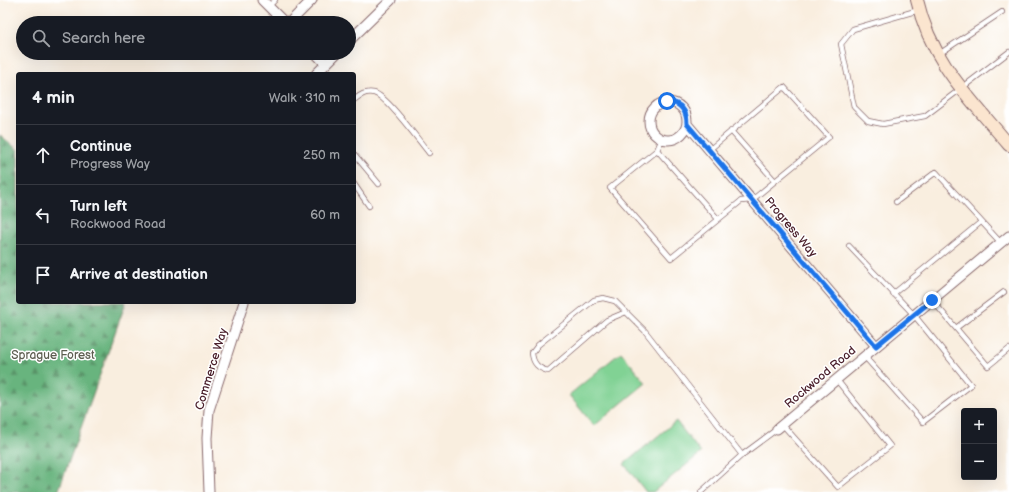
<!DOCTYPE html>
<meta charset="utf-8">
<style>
body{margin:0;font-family:"Balsamiq Sans",sans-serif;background:#20242c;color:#f1f3f6}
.controls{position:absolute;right:12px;bottom:12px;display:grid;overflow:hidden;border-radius:4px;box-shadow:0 4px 16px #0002}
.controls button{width:36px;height:36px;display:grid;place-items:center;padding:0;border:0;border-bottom:1px solid #363941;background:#171b24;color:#f1f3f6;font:20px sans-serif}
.stop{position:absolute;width:12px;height:12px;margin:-9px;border:3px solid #1a73e8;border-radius:50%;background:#fff}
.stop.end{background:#1a73e8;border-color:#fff;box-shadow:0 1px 4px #0008}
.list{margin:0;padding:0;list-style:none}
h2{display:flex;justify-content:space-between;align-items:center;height:52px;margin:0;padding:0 16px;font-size:17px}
h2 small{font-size:13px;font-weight:400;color:#9ea1a6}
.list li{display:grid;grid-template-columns:26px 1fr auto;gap:12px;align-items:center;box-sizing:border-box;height:60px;padding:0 16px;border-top:1px solid #363941}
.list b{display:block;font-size:15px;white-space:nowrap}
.list p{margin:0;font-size:13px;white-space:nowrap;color:#9ea1a6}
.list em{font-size:13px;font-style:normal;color:#9ea1a6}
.icon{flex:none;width:22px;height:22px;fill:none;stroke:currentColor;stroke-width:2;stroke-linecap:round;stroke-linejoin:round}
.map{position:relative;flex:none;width:1009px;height:492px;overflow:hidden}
.search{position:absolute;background:#171b24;box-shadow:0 4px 16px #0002;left:16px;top:16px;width:340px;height:44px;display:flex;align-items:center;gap:10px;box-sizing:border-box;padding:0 14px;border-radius:22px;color:#9ea1a6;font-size:15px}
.panel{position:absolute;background:#171b24;box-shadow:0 4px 16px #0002;left:16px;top:72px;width:340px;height:232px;border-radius:4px}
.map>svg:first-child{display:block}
.forest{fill:url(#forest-firs);stroke:#596a54}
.pitch{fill:#81d294;stroke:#667860}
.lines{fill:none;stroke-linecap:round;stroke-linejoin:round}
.lane-casing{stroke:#87676a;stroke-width:6}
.street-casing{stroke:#87676a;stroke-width:11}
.secondary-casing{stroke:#87676a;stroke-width:14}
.lane{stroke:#fff;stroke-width:4.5}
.street{stroke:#fff;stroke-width:9}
.secondary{stroke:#fbe5cf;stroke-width:12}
.route{stroke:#1a73e8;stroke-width:5}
.labels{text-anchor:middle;stroke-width:3;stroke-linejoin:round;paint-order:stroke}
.street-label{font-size:12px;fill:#4a1f2b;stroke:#fff}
.park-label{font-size:12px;fill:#5d5e50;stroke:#fff}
</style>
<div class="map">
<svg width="1009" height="492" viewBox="0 0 1009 492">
<defs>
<pattern id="forest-firs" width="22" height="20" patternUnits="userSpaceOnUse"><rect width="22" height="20" fill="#68b47e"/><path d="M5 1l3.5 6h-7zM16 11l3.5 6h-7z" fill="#589267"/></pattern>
</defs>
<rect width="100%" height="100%" fill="#fff"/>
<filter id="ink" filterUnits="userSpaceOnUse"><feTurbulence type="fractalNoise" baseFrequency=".025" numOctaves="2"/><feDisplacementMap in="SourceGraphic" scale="8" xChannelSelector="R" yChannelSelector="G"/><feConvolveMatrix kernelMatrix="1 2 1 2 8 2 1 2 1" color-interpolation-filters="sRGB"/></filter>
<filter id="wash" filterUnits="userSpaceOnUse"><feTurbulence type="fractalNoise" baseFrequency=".012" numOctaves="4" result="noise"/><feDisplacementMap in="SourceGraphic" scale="16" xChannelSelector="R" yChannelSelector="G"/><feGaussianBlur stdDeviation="0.9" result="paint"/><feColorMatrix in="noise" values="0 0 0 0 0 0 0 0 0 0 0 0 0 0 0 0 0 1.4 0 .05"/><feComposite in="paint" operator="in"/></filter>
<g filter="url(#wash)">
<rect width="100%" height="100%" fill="#f9eedf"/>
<path class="forest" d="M0 135 18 150V302H126L58 492H0Z"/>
<path class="pitch" d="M621 352 646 383 594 426 569 395Z
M676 421 701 453 653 492H646L624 464Z"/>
</g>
<g filter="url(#ink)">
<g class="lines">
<g class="lane-casing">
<path id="lane" d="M268 7 275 0
M919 10 853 29 841 44 854 107 868 121 883 124 925 116 1009 52
M939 54 1002 12
M354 100C360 95 366 91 374 93 387 96 419 141 429 153
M731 131 775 181
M662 139 657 150 610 188 671 258 741 201 752 200 829 137 784 87 709 150
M657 150 718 219
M354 154 379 184
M354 184 369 206
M896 202 936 172 1001 243
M849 246 914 315 971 385 923 422 864 356
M893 294 981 222
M932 300 988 366 1009 349
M626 312 607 320 548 371C538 368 533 364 532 353L538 345 594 300 603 298 615 301 645 331 742 455
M956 328 1004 292
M782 424 838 487 890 446 836 379
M701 492 742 455 777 429"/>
</g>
<g class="street-casing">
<path id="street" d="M262 0 285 23
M289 23 312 0
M349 41 391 0
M315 53 326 64
M316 74 337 53
M649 121a19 19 0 1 1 38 0a19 19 0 1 1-38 0Z
M687 124 876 346
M777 429 1009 236
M209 492 207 438 209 410 244 302"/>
</g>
<g class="secondary-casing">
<path id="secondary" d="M917 0C931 62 970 98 1009 145"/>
</g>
<use href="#lane" class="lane"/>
<use href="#street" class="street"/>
<use href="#secondary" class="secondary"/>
</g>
</g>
<g class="lines" filter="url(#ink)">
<path class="route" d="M667 101C681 103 687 111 687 124L876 346 932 300"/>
</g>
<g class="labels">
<g class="street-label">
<text transform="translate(791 227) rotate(50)" y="4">Progress Way</text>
<text transform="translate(211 369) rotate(-73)" y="4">Commerce Way</text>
<text transform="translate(820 377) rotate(-40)" y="4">Rockwood Road</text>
</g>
<g class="park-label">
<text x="53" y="359">Sprague Forest</text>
</g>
</g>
</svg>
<div class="controls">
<button>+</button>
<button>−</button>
</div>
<div class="stop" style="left:667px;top:101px"></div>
<div class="stop end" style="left:932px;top:300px"></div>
<div class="search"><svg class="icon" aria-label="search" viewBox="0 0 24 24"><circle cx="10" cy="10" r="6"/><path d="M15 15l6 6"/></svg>Search here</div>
<section class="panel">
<h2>4 min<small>Walk · 310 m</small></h2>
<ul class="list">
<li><svg class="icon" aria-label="ahead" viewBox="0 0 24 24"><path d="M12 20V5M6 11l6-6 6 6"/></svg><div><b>Continue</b><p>Progress Way</p></div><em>250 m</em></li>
<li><svg class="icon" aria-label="left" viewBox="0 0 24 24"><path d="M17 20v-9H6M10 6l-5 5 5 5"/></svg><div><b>Turn left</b><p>Rockwood Road</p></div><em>60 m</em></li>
<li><svg class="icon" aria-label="arrive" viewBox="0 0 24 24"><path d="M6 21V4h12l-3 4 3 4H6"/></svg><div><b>Arrive at destination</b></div></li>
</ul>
</section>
</div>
